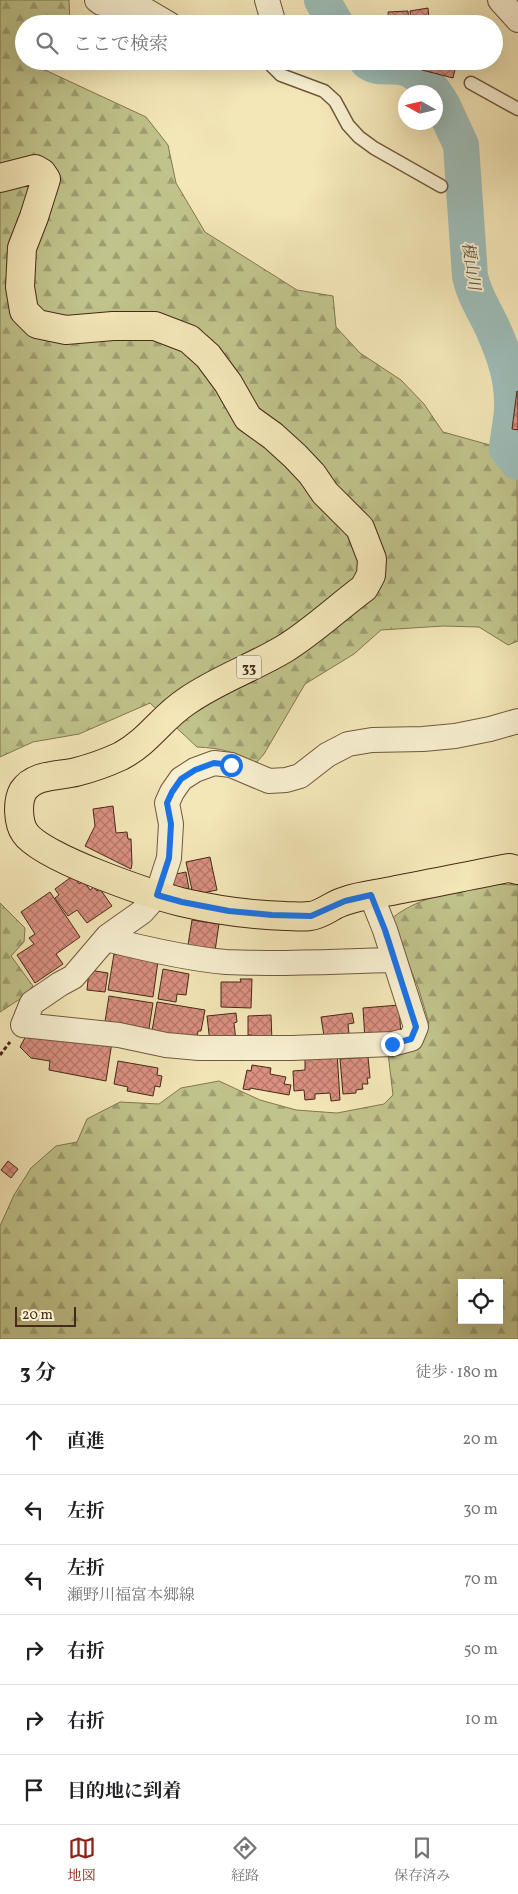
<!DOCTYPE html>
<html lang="ja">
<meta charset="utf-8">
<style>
body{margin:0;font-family:Vollkorn,"Noto Serif JP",serif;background:#f6f6f6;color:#202124}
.controls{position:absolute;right:15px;bottom:15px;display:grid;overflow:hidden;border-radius:0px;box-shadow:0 5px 20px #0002}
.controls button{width:45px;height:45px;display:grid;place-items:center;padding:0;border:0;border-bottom:1px solid #e0e0e0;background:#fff;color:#202124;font:25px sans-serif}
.compass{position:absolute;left:398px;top:85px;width:45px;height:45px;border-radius:50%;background:#fff;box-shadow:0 5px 20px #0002;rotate:278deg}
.scale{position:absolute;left:15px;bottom:12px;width:61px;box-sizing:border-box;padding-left:5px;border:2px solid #462916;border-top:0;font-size:14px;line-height:18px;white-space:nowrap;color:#462916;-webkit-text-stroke:4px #f7efd0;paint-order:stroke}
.stop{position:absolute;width:15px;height:15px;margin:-11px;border:4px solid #1a73e8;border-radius:50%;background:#fff}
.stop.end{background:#1a73e8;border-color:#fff;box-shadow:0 1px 5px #0008}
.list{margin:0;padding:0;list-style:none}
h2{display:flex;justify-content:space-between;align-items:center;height:65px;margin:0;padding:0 20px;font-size:21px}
h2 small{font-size:16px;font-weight:400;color:#757577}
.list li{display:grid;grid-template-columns:32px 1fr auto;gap:15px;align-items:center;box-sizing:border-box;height:70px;padding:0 20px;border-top:1px solid #e0e0e0}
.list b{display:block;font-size:19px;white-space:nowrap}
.list p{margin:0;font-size:16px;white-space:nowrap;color:#757577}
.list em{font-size:16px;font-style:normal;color:#757577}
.icon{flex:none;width:28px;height:28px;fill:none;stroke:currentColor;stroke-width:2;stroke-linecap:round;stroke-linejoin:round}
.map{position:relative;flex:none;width:518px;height:1339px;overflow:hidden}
.search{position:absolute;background:#fff;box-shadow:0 5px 20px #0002;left:15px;right:15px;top:15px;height:55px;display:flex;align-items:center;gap:12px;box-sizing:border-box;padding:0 18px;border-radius:28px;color:#757577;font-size:19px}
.sheet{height:485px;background:#fff}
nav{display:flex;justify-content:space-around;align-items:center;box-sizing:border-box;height:70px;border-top:1px solid #e0e0e0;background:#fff;font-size:14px;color:#757577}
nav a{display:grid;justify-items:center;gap:2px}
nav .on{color:#8f2418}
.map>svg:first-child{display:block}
.forest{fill:url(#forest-firs);stroke:#837650;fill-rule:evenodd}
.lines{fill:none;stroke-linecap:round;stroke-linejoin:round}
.river{stroke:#9ebdb8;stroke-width:36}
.building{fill:url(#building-cross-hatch);stroke:#462916}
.lane-casing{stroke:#71583e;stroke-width:15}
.street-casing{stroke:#71583e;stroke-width:26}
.primary-casing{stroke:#462916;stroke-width:30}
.path{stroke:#462916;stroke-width:3;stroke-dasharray:4 2.5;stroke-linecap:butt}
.lane{stroke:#f7efd0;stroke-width:12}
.street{stroke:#f7efd0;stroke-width:24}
.primary{stroke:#f3e6b7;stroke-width:28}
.route{stroke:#1a73e8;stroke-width:6}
.labels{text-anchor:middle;stroke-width:4;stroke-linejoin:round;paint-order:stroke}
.shield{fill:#f7efd0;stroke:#7b644e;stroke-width:1}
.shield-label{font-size:14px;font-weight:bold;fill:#462916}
.water-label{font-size:16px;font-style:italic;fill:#5c4e3e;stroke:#f7efd0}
</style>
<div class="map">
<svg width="518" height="1339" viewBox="0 0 518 1339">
<defs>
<pattern id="forest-firs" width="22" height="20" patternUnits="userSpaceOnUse" patternTransform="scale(1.25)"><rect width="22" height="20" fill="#c0c38b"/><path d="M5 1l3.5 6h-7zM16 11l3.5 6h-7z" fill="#9e9e71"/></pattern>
<pattern id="building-cross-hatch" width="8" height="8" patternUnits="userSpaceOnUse" patternTransform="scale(1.25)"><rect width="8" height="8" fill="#db9081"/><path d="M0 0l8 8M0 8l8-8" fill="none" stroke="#b37669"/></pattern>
</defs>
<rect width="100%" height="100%" fill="#f3e6b7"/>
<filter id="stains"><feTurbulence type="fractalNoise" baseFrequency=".004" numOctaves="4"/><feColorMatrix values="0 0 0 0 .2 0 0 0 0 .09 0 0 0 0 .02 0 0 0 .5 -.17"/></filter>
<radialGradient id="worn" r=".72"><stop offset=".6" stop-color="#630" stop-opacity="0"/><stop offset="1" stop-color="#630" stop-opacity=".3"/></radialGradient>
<path class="forest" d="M0 0H69L70 24H24V61H50L45 70 146 117 168 145 176 183 205 232 297 290 333 296 336 327 360 353 401 380 424 404 443 432 497 447 517 469 518 641 508 645 479 627 443 626 381 630 354 654 305 684 264 754 256 763C235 752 221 748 197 747L150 703 79 734 33 742 0 757Z
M481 884 518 885V1339H0V1226L14 1195 31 1168 56 1146 77 1142 87 1119 120 1102 159 1104 181 1088 219 1081 260 1100 296 1110 337 1113 384 1104 393 1095 388 1053 421 1041 429 1023 418 987 390 920C415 898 450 893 481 884ZM462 1283H499V1320H462Z
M0 903 25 928 24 942 11 956 33 986 20 999 0 1012Z"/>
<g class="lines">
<path class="river" d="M322 0 336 24
M367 61C378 70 388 65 400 67 414 68 426 82 434 92
M436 95 443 106 461 145 470 276C474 296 485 311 493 329 504 354 513 379 512 407 512 420 508 435 507 449L518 462"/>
</g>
<path class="building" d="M428 8 429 19 411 21 410 11Z
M408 11 409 24H389L388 12Z
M383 16V24H364V20L371 19V17Z
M456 16 457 24H440V18Z
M424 61H457L453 78 422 70Z
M517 391 518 392V430L512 429Z
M113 806 116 833 127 832 128 839H131L132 864 131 869 85 846 95 826 93 809Z
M210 857 217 890 193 895 186 862Z
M186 872 189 889 174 892 171 875Z
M74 875 79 884 84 881 90 890 94 887 97 891 100 889 112 906 87 923 77 910 68 916 55 898 59 895 55 889Z
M50 892 80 937 56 954 63 964 35 983 17 955 34 944 29 938 35 934 21 912Z
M192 920 219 924 215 951 191 947V945H188Z
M114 954 158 961 153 997 108 990Z
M163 969 189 974 186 995 177 994 176 1002 158 999Z
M89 970 108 973 105 992 87 990Z
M240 979H252L251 1008 221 1007V982H241Z
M109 996 153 1003 148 1035 104 1028Z
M157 1002 205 1010 201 1031H198L197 1038 154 1037 152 1031Z
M399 1005 401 1036 365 1040 363 1008Z
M236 1013 237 1022 234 1023 236 1041 210 1043 207 1016Z
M352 1013 354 1023 348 1024 349 1034 324 1036 321 1017Z
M271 1015 272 1042 253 1043 252 1035H248V1016Z
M28 1032 112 1042 106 1081 49 1070 50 1061 31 1058 20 1047Z
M337 1052 340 1100 331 1101 330 1093 315 1094V1099L305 1100 304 1090 294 1091 293 1071 305 1070V1058Z
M368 1057 370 1078H367L368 1084H362L363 1089 356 1090V1093L343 1094 340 1059Z
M118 1061 158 1068 157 1075 162 1076 160 1087 155 1086 153 1096 127 1091 128 1087 114 1084Z
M252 1065 271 1068 270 1074 286 1077 284 1084 291 1085 289 1095 250 1088V1090L243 1089 247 1070 251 1071Z
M8 1161 18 1169 11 1178 1 1170Z"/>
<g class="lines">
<g class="lane-casing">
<path id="lane" d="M267 61 281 75 324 91 335 101 348 125 359 137 374 148 441 186
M471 83 518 109"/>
</g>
<g class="street-casing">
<path id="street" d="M97 0 101 3 145 10 169 24
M267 0 274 24
M500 0 518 20
M371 895 385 930 416 1027 411 1039 392 1044 292 1048H199L166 1045 119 1035 23 1025 32 1003 60 984 73 977 108 936 142 912 157 895 169 858 171 824 167 803 172 792 181 779 195 770 214 763 231 765 269 781 286 780 300 776 327 755 348 744 372 740 423 739 455 736 490 729 518 721
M106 939C142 948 188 959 226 962 282 965 338 961 394 960"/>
</g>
<g class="primary-casing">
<path id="primary" d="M0 178 35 169 42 173 46 179 34 217 22 248 20 287 24 311 37 324 66 330 113 326H155L189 339 208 356 228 383 248 418 273 436 295 456 312 474 325 493 360 528 372 559 371 575 364 588C337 608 312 632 284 649 252 668 217 680 187 701 161 718 149 741 121 756 106 763 92 768 76 772 59 776 34 774 23 791 17 802 18 823 25 833 42 858 150 894 181 902 215 910 251 915 286 916 293 916 302 917 310 916 322 915 333 904 345 901 361 895 380 894 396 890 434 883 472 875 509 868L518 870"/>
</g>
<path class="path" d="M0 1055 10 1042"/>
<use href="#lane" class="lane"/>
<use href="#street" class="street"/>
<use href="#primary" class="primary"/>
</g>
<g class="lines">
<path class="route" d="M231 765 214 763 195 770 181 779 172 792 167 803 171 824 169 858 157 895 182 902 229 911 272 915 311 916 345 901 371 895 385 930 416 1027 411 1039 392 1044"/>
</g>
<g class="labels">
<rect class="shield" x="236.5" y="655.5" width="25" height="23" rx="4"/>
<g class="shield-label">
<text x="249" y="672">33</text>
</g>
<g class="water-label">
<text transform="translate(472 266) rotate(82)" y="6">榎山川</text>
</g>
</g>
<rect width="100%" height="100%" filter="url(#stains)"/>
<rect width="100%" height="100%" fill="url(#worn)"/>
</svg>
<div class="controls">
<button><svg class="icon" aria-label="locate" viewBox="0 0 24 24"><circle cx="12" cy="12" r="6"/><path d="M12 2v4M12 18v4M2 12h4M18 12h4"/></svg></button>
</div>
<svg class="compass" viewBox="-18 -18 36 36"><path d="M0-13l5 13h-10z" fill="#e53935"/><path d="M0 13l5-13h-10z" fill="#757577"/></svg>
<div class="scale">20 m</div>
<div class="stop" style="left:231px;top:765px"></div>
<div class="stop end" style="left:392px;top:1044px"></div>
<div class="search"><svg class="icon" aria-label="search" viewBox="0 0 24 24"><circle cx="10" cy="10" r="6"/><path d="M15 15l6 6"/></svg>ここで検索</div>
</div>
<section class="sheet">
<h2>3 分<small>徒歩 · 180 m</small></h2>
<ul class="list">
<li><svg class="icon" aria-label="ahead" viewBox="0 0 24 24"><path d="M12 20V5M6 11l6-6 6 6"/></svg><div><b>直進</b></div><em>20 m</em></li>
<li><svg class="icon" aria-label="left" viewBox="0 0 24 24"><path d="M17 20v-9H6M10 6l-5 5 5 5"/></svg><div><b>左折</b></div><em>30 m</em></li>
<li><svg class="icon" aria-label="left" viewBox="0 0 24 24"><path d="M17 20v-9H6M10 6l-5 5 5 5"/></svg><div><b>左折</b><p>瀬野川福富本郷線</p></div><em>70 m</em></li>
<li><svg class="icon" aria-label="right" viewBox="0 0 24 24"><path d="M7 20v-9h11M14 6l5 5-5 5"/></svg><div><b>右折</b></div><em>50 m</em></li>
<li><svg class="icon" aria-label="right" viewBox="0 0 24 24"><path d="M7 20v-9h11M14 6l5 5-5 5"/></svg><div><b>右折</b></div><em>10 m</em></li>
<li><svg class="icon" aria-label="arrive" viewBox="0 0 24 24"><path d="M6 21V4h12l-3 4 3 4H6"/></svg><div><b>目的地に到着</b></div></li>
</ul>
</section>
<nav>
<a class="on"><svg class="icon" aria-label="map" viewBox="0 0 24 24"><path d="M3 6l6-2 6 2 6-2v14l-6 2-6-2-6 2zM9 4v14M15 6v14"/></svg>地図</a>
<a><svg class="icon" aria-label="directions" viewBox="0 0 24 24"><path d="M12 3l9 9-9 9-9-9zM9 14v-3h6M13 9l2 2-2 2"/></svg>経路</a>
<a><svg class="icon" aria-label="saved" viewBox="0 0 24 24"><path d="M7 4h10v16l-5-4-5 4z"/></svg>保存済み</a>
</nav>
